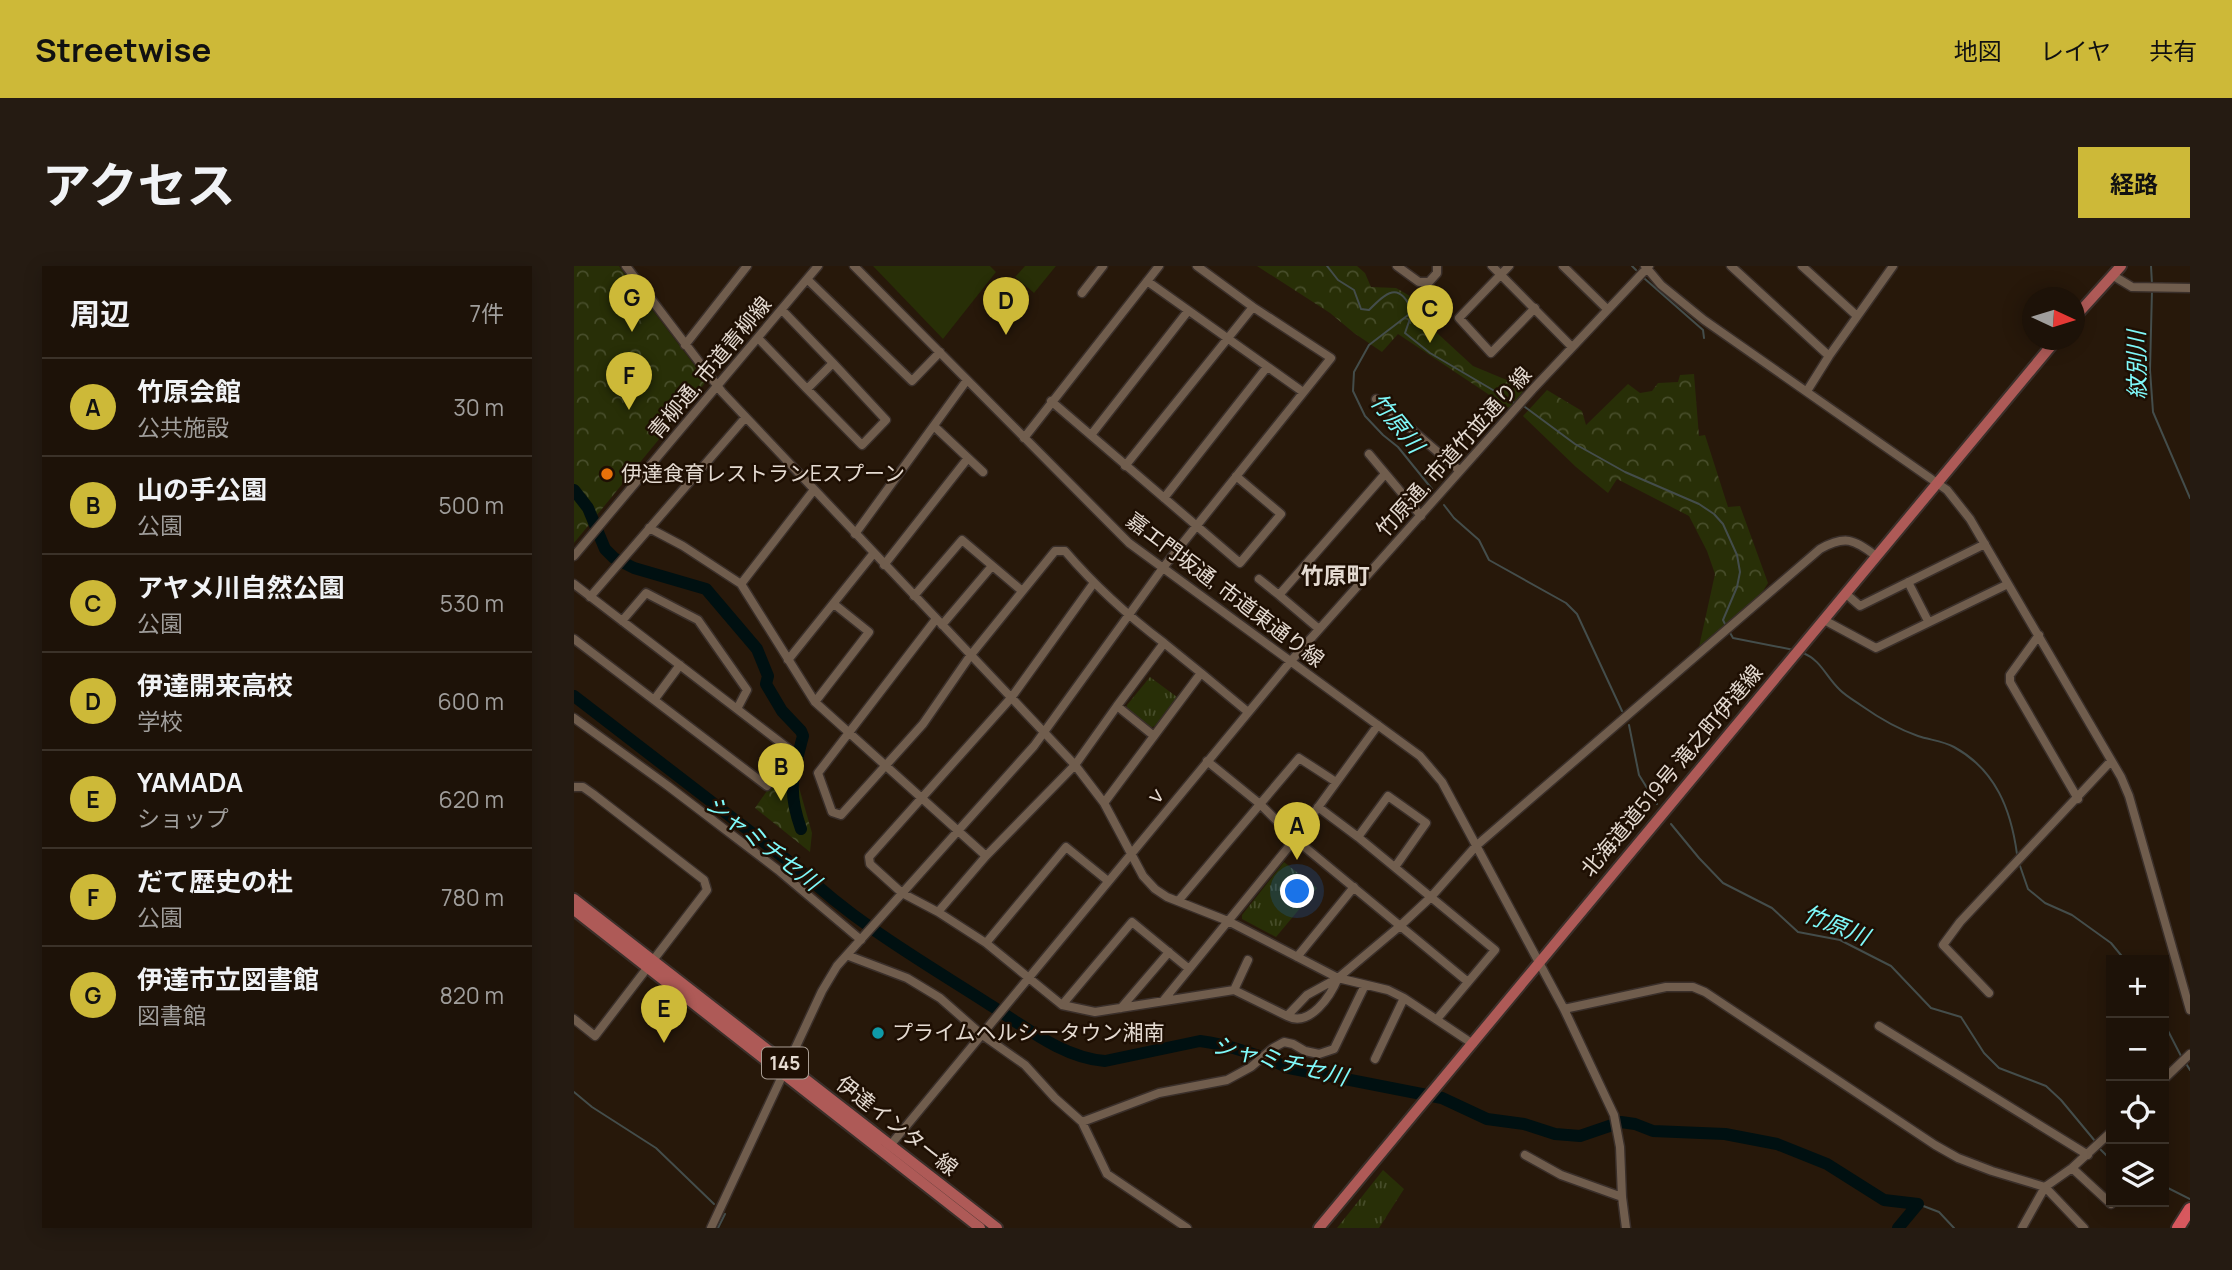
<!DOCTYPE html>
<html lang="ja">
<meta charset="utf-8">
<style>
body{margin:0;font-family:Manrope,"Noto Sans JP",sans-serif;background:#251b12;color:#f1f3f6}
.controls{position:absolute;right:21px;bottom:21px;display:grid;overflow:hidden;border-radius:0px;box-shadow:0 4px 18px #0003}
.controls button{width:63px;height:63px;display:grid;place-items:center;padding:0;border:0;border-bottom:2px solid #3b3229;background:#1d1208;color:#f1f3f6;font:35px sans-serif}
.compass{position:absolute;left:1448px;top:21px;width:63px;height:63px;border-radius:50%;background:#1d1208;box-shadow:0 4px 18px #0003;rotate:94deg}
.you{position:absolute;left:724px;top:626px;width:24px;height:24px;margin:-18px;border:5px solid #fff;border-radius:50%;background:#1a73e8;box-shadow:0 0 0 10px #1a73e833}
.badge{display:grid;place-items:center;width:46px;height:46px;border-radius:50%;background:#cdb938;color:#111;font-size:23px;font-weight:700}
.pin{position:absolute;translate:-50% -58px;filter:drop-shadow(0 2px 4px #0008)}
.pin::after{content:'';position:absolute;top:37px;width:24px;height:21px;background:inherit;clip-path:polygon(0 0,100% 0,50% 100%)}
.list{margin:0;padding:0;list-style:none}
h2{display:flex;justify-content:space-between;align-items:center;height:91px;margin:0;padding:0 28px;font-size:30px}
h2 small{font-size:23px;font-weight:400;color:#a09e9c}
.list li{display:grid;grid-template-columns:46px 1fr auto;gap:21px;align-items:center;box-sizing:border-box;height:98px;padding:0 28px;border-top:2px solid #3b3229}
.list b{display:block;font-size:26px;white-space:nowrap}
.list p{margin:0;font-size:23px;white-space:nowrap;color:#a09e9c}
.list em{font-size:23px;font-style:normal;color:#a09e9c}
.icon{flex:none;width:38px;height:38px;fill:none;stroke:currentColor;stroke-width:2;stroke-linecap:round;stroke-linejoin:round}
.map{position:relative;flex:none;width:1616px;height:962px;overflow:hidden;border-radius:0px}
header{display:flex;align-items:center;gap:42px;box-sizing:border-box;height:98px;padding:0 35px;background:#cdb938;color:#111}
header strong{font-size:33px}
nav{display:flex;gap:38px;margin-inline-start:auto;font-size:24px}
.intro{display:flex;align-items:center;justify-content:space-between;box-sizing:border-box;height:168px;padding:0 42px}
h1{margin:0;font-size:49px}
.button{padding:18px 32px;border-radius:0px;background:#cdb938;color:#111;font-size:24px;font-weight:700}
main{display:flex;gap:42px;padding:0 42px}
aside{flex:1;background:#1d1208;border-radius:0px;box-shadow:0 4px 18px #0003}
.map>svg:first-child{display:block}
.grass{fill:url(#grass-tufts)}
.park{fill:url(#park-crowns)}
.garden{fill:#282f07}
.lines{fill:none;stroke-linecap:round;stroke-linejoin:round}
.stream{stroke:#444d4b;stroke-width:2}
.river{stroke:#001011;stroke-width:12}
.minor-casing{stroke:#3a2f2a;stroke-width:11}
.major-casing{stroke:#3a2f2a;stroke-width:14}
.highway-casing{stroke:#3a2f2a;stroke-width:16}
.minor{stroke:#705d4d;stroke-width:8}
.major{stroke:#ae5a57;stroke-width:10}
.highway{stroke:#d8585e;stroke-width:12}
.food-dot{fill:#e8710a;stroke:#1e0f03;stroke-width:2.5}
.culture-dot{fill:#0f9aa8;stroke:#1e0f03;stroke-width:2.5}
.labels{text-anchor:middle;stroke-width:5;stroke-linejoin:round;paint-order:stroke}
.shield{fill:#1e0f03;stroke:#a99d93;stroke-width:2}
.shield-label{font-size:19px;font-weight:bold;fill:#e4dad1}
.street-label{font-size:21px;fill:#e4dad1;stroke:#1e0f03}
.poi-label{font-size:21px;fill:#e4dad1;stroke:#1e0f03;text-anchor:start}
.water-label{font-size:23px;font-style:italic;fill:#7ff9fa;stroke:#1e0f03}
.neighbourhood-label{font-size:23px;font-weight:bold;fill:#e4dad1;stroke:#1e0f03}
</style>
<header>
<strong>Streetwise</strong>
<nav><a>地図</a><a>レイヤ</a><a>共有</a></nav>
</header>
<div class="intro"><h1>アクセス</h1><a class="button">経路</a></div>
<main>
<aside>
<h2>周辺<small>7件</small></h2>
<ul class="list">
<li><span class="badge">A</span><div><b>竹原会館</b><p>公共施設</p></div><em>30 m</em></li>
<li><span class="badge">B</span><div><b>山の手公園</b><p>公園</p></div><em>500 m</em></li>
<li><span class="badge">C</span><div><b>アヤメ川自然公園</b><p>公園</p></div><em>530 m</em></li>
<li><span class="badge">D</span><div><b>伊達開来高校</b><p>学校</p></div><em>600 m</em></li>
<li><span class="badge">E</span><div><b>YAMADA</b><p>ショップ</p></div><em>620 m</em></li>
<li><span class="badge">F</span><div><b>だて歴史の杜</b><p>公園</p></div><em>780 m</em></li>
<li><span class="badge">G</span><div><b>伊達市立図書館</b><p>図書館</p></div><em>820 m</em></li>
</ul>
</aside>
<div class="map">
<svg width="1616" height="962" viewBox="0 0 1616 962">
<defs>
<pattern id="grass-tufts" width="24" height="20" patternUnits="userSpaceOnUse" patternTransform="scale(1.75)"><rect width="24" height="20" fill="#282f07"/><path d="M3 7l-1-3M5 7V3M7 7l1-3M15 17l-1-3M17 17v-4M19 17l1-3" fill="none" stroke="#474d2a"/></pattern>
<pattern id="park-crowns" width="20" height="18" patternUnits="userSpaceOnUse" patternTransform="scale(1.75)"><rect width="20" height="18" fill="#282f07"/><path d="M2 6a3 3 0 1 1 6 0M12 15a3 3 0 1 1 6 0" fill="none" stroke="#474d2a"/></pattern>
</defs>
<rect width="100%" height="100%" fill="#27180a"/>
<path class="grass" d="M576 411 603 431 581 460 576 462 552 444 553 439Z
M710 596 743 622 702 671 668 653V649Z
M809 904 830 923 805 962H763Z"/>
<path class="park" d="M0 0H45L131 113V117L0 277Z
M683 0H783L791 7 797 21 822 22 850 38 848 49 862 66 899 100 952 122 935 142 824 68 808 86 780 67 756 47Z
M1120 108 1125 170 1131 169 1154 241 1166 240 1194 317 1186 330 1125 381 1141 308 1133 285 1115 250 1043 213 1034 227 1002 201 949 150 973 124 1008 145 1012 159 1054 118 1066 127 1078 125 1084 117 1104 116 1106 109Z
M215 493 227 496 224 518 238 567 236 586 181 542Z"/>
<path class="garden" d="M299 0H416L422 6 369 73Z
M451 0H482L460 27 441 11Z"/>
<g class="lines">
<path class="stream" d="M753 0 764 14 780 24 787 43 795 44C812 27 825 14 838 45
M1058 0 1062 4
M1577 0 1578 18
M1071 13 1129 64 1130 72
M1578 24 1576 104 1579 146 1616 232
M838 46 795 79 780 106 779 125 791 150 809 169 824 181 858 223
M838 47 831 67 856 87 941 137
M951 141 1001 178 1051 206 1125 238 1140 248 1149 258 1163 289 1166 306 1163 321 1149 354 1152 360
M870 239 880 252 905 274 915 294 992 337 1003 348 1048 445
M1155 365 1159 372 1220 384
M1229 387C1247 394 1252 411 1266 424 1272 430 1281 435 1288 440 1305 452 1324 463 1344 470 1356 474 1369 475 1380 481 1422 504 1437 544 1443 588
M1055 459 1065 509 1083 538
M1097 558 1125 592 1149 617 1198 642 1224 666 1266 674 1317 700 1357 742 1387 751 1410 787 1425 802 1472 820 1487 834 1521 875
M1445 597 1454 623 1471 637 1498 649 1537 677 1551 694
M1590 757 1608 792
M1611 796 1616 804
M0 826 18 841 82 882 140 938
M1526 883 1537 894
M1590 920 1616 933
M1344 938 1365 946 1380 962
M144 962 151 948"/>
<path class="river" d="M0 224 14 242 31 283 40 292 60 302 132 323 183 383 194 410 192 418 208 445 227 465 229 470C219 508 213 524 227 563
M0 430 226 604C281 657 349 696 413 737 449 759 488 792 531 795L626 775C652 778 691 791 715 802L868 832 913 853 950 858 981 868 1006 870 1047 856 1061 858 1079 865 1151 868 1203 878 1253 898 1310 934 1344 938
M1324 962 1344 938"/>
<g class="minor-casing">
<path id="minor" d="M52 0 148 126 501 499 530 537 569 610 581 623 593 631 654 655 764 712 814 724 830 732 899 778
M280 0 555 277 846 490 868 516 990 743 1040 849 1046 881 1048 931 1052 962
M823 0 845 16H855L863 7V0
M918 0 998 81
M935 0 885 52 917 87 961 42
M989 0 1033 43
M1071 0 1087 19 1130 54 1363 217 1373 224 1396 253 1547 511 1555 530 1616 744
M1157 0 1255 90
M1228 0 1283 50
M1538 9 1558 21 1616 22
M233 13 338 115 366 86
M573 15 729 126
M508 27 529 0
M184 72 233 123 259 97 208 44
M111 79 173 0
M233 123 288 179 312 154 259 97
M1233 125 1255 90 1319 0
M802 133 886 205
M477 135 666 297 707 248 662 210
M517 169 614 45
M450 172 585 0
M795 188 847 250
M394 192 409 206
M551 200 679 41
M590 232 693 101
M75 262 109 280 167 318 241 436 412 590
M281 268 393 114
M0 290 244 0
M310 299 394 192 361 161
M685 313 705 329
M1334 316 1354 355
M0 318 215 483 210 496 193 520 0 373
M167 318 239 225
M1271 327 1286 340 1411 278
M340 330 388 274 447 324
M16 331 171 152
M362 353 244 507 258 546 267 549 349 458 396 390 481 285H491C521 320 553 349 590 377L543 440
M1250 354 1302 382 1434 318
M48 355 72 327 124 354 173 424 163 443
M368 359 418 300
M745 363 705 329 811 208
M1465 369 1436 409V416L1504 533
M590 377 627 407
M214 394 299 288
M80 434 106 399
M241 436 295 366 260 338
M0 452 94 520 204 604 287 674
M633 495 686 538 721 573 894 716
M0 521H9L19 528 130 614 133 624 21 770 0 753
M530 537 627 407 674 446
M744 541 784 571 921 684 863 753
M784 571 814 530 852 557 821 601
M534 615 492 581 412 677 488 739 521 746 660 724 713 750 733 729 764 712 826 660 857 631 902 580 1246 283C1271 269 1280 273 1302 290
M605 634 725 492 762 516
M364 646 328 627 296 598 295 591 437 432 519 318
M412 677 364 646 412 590 501 499 543 440 580 470
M275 690 333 712 366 732 407 768 451 799 481 832 508 856 533 908 613 962
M723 691 780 621
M660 724 674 694
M1415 727 1369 679 1386 656 1537 495
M589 735 721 573 804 459
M488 739 558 656 614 702
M547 742 595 686
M990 743 1092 721H1119L1131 726 1361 879 1384 892 1418 905 1471 921 1510 962
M713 750C736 762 757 729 764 712
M1305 760 1514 889
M801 793 830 732
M1590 813 1616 788
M508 856 585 827 653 814 677 801 699 782 710 776 719 778 731 785 745 788 760 783 791 719
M314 882 716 396 958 124 1075 0
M951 889 987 909 1048 931
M1498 902 1537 938
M137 962 248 725 263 700 460 480 588 303 757 92 679 41 623 0
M1448 962 1471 921 1498 902 1537 866"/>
</g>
<g class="major-casing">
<path id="major" d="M1500 52 1547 0
M0 633 423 962
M0 644 406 962
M745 962 1482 74"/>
</g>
<g class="highway-casing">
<path id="highway" d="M1604 962 1616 943"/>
</g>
<use href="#minor" class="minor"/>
<use href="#major" class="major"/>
<use href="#highway" class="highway"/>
</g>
<circle class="food-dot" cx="33" cy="208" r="7"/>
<circle class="culture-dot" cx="304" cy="767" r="7"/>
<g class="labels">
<rect class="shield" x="188" y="781.5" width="46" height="31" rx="5"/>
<g class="shield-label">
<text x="211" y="804">145</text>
</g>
<g class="street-label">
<text transform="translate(136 102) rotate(-50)" y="7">青柳通, 市道青柳線</text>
<text transform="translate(880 186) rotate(-48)" y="7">竹原通, 市道竹並通り線</text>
<text transform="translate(651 324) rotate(37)" y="7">嘉エ門坂通, 市道東通り線</text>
<text transform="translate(1098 505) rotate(-50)" y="7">北海道道519号 滝之町伊達線</text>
<text transform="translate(582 530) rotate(-50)" y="7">ｖ</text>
<text transform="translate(323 860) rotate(38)" y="7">伊達インター線</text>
</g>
<g class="poi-label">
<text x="47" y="215">伊達食育レストランEスプーン</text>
<text x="318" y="774">プライムヘルシータウン湘南</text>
</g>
<g class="water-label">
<text transform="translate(1563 99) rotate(-91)" y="8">紋別川</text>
<text transform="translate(823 157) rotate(51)" y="8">竹原川</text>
<text transform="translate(189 577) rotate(38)" y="8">シャミチセ川</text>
<text transform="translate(1262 659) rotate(22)" y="8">竹原川</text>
<text transform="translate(706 795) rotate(14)" y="8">シャミチセ川</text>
</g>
<g class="neighbourhood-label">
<text x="761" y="318">竹原町</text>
</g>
</g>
</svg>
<div class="controls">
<button>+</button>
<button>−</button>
<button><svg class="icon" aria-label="locate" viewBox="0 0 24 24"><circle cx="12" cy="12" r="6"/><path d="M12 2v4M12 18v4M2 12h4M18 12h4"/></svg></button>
<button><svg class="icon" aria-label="layers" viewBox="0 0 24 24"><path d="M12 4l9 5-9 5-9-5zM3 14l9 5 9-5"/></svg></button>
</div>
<svg class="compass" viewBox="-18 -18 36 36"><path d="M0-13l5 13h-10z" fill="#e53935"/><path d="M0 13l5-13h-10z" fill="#a09e9c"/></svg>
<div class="you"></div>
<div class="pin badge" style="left:723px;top:594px">A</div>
<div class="pin badge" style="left:207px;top:535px">B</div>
<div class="pin badge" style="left:856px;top:77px">C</div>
<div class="pin badge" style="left:432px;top:69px">D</div>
<div class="pin badge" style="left:90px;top:777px">E</div>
<div class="pin badge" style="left:55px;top:144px">F</div>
<div class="pin badge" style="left:58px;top:66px">G</div>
</div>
</main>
